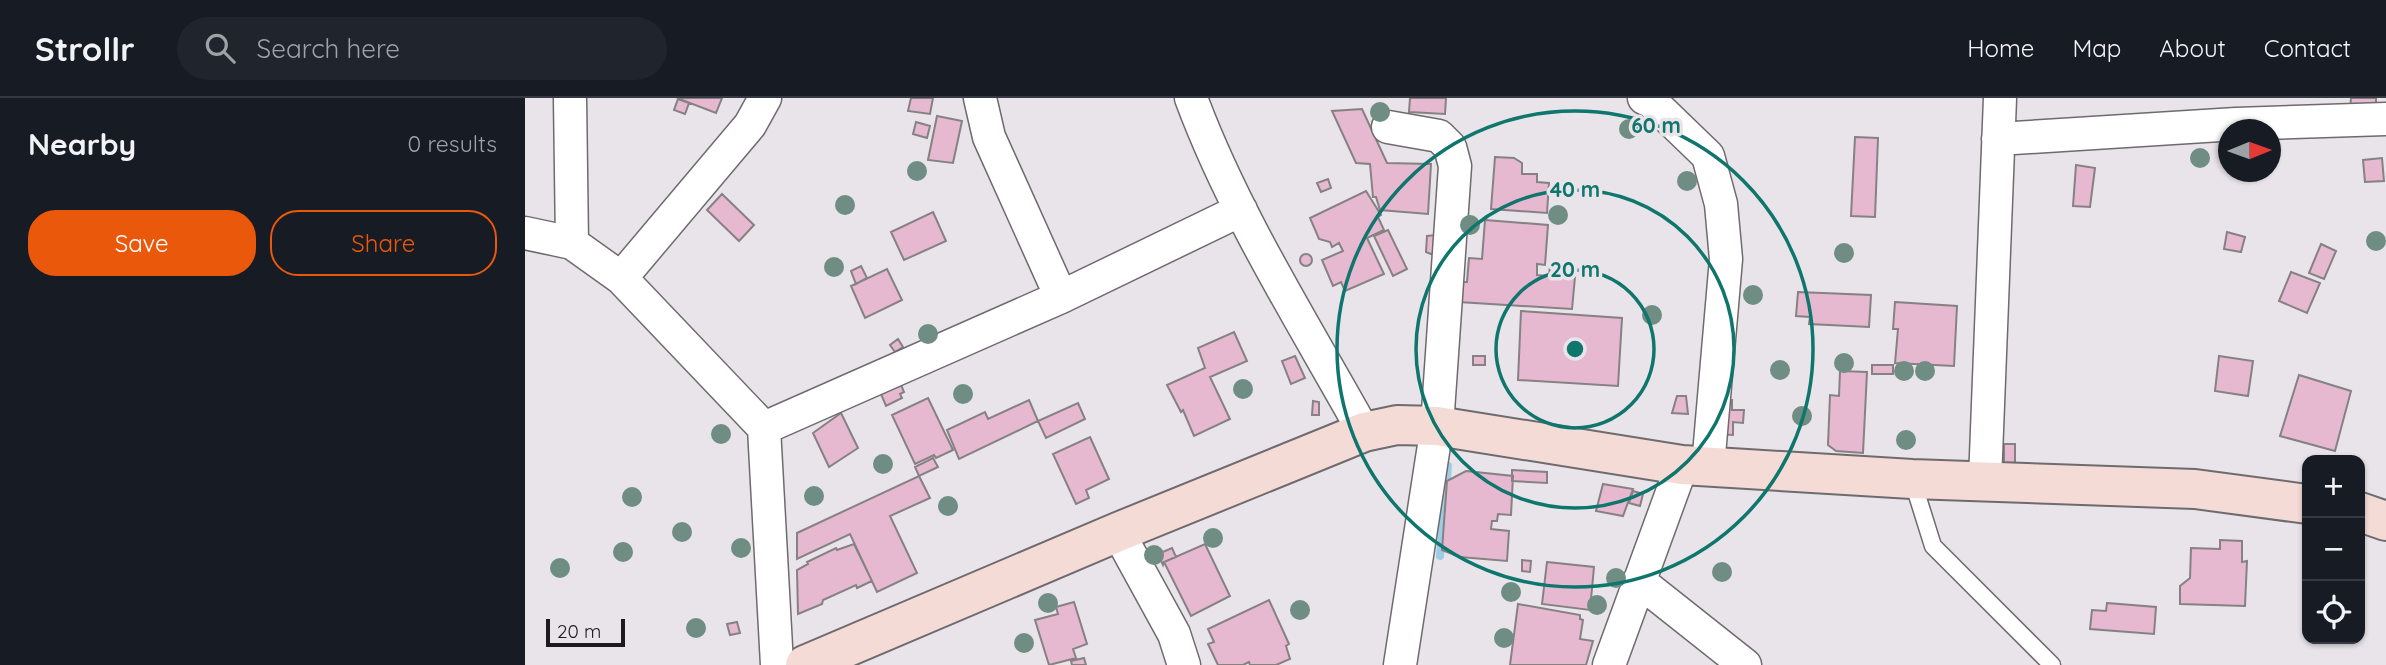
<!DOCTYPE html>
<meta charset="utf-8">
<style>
body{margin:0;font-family:Quicksand,sans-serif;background:#20242c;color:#f1f3f6}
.controls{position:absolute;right:21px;bottom:21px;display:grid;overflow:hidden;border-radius:14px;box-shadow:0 2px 5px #0004}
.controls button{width:63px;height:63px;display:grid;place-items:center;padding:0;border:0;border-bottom:2px solid #363941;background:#171b24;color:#f1f3f6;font:35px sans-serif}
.compass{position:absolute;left:1693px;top:21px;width:63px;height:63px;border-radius:50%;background:#171b24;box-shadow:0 2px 5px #0004;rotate:89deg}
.scale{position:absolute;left:21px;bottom:18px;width:79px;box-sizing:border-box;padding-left:7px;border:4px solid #1c1a1c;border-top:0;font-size:19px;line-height:24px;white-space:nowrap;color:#1c1a1c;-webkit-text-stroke:5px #e8e4e9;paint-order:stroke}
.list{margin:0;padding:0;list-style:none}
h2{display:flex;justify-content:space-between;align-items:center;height:91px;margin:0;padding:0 28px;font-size:30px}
h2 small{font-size:23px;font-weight:400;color:#9ea1a6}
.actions{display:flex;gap:14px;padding:21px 28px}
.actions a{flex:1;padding:16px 0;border:2px solid #ea580c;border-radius:28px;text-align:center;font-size:24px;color:#ea580c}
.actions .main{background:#ea580c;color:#fff}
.icon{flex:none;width:38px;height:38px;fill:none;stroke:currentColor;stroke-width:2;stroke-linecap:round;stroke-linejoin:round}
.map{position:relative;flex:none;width:1861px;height:567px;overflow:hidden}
header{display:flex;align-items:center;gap:42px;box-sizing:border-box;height:98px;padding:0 35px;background:#171b24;border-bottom:2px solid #363941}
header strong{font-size:33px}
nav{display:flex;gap:38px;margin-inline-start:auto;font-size:24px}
.search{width:490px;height:63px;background:#20242c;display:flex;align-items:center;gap:18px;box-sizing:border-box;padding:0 24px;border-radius:38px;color:#9ea1a6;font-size:26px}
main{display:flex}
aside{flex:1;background:#171b24}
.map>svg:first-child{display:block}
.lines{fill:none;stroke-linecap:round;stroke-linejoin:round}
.stream{stroke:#9dcde4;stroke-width:8}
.building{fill:#e6b9d0;stroke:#868183;stroke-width:2}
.lane-casing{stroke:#6e6a6e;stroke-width:19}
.street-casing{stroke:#6e6a6e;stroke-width:35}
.secondary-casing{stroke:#6e6a6e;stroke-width:42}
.lane{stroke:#fff;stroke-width:16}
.street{stroke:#fff;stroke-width:32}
.secondary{stroke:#f5dbd6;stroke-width:38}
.tree{fill:#6f8d82}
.ring{fill:none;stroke:#0f766e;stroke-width:3.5}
.centre{fill:#0f766e;stroke:#e8e4e9;stroke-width:3.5}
.ring-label{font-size:21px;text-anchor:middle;font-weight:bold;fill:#0f766e;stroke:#e8e4e9;stroke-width:7;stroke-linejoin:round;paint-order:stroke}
</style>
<header>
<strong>Strollr</strong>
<div class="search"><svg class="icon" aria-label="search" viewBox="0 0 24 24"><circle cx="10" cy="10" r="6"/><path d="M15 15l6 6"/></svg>Search here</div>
<nav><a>Home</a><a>Map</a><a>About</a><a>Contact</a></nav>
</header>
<main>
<aside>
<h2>Nearby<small>0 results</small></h2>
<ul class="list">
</ul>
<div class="actions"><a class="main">Save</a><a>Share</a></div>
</aside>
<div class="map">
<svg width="1861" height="567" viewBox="0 0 1861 567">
<rect width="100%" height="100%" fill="#e8e4e9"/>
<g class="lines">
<path class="stream" d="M915 458 923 368"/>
</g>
<path class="building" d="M152 0H197L191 15Z
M386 0H408L405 16 383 13Z
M885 0H921L920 16 884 14Z
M1826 0H1851V14L1825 13Z
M153 1 164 5 160 16 149 12Z
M837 11 862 65 906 66 903 116 855 112 851 99H848L845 66 831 65 807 13Z
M412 18 437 23 428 65 403 62Z
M391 24 405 28 402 40 388 36Z
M1330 39 1353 40 1350 119 1326 118Z
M970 59 989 60 997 65V76H1012V84L1024 85 1022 115 966 111Z
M1857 60 1859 83 1840 84 1838 62Z
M1551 67 1570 70 1565 109 1548 108Z
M803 81 806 90 796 94 792 85Z
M841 93 856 117 853 119 859 132 842 140 859 176 820 193 816 184 808 188 797 162 818 153 814 145 807 149 805 144 794 141 785 120Z
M197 96 229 127 214 143 182 112Z
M408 114 421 143 379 162 366 134Z
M960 122 1023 127 1020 167 1012 166V177L1024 178 1025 167 1051 168 1047 211 934 204 935 184H942L944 160 957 161Z
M863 132 882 171 868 178 849 138Z
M1702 134 1720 139 1716 154 1699 151Z
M912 137 911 158 901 154 902 138Z
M1796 146 1811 153 1799 181 1784 175Z
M775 162a6 6 0 1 1 12 0a6 6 0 1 1-12 0Z
M336 168 342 180 331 186 326 173Z
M362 171 377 202 340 220 326 188Z
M1766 174 1795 185 1782 215 1754 203Z
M1273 194 1346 197 1344 229 1284 226 1285 219 1271 218Z
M1370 204 1432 208 1429 268 1370 265 1373 231H1368Z
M996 213 1097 220 1093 288 993 282Z
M709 234 722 263 685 279 705 321 669 338 658 312 656 314 642 287 680 270 673 250Z
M373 241 378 249 370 254 365 247Z
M770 258 780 280 766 286 757 263Z
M948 258H960V267H948Z
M1694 258 1728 263 1723 298 1690 293Z
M1347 267H1368V276H1347Z
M1315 273 1342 274 1338 355 1311 353 1303 347 1305 297 1314 298Z
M1774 277 1826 293 1810 353 1755 338Z
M376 287 379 294 375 296 377 300 361 308 356 296Z
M1152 298H1161L1163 316 1147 315Z
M403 300 428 352 411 360 409 357 390 366 367 317Z
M504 302 513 323 434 361 422 332 460 314 463 321Z
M1195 302H1207V312H1219L1218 325 1208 324V337L1193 336Z
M788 303 794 304V317H787Z
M553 305 560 321 521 340 513 323Z
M316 315 333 350 304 369 288 335Z
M565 339 584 381 561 392 564 400 551 406 528 356Z
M1479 346H1490V367H1479Z
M408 360 413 369 394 378 390 369Z
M987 372 1022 374V385L987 383Z
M941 373 988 378 986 417 973 416 972 423H967L966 431 984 433 982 463 935 459 917 452 922 383Z
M394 378 405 400 365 418 392 475 352 494 325 436 272 461V435Z
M1078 386 1108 391 1098 418 1071 413Z
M1108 393 1118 396 1115 408 1104 405Z
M1695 442 1717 443V464L1722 463 1720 508 1655 506V488L1665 480 1666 450 1695 451Z
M329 446 347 483 332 490 331 487 298 502 297 506 273 516 272 472 283 466 282 464 311 450 312 452Z
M680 446 705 498 666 518 639 464Z
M647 450 651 459 639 464 638 467 633 456Z
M997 462 1006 463 1005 474 997 473Z
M1022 464 1069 469 1065 512 1017 506Z
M744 502 764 546 761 548 765 561 751 567H725L724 564 718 567H693L683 546 689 544 683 531Z
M549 504 562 546 548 551 551 560 524 567 510 522 533 516 531 509Z
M1582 505 1631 509 1629 536 1565 531 1567 512 1581 513Z
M993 506 1055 517V521L1058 522 1055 541 1068 543 1061 567H985Z
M212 524 215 535 205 537 202 526Z
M559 560 561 567H547L546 563Z"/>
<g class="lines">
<g class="lane-casing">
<path id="lane" d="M1387 381 1408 448 1527 567"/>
</g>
<g class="street-casing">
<path id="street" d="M45 0 47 145
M455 0 464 39 536 199
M666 0C709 116 779 226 839 334
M1119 0 1127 4 1183 58 1196 106 1201 161 1183 368
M863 29 914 38 925 49 930 68 912 328 875 567
M1473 41 1711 26 1861 21
M0 135 47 145 96 180 239 330
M96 180 225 27 240 0
M1460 383 1475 0
M593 434 649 536 659 567
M1114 483 1220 567
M252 567 239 330 536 199 716 112
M1084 567 1157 367"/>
</g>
<g class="secondary-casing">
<path id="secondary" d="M1835 414 1861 423
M280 567 593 434 839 334 872 327 912 328 1157 367 1387 381 1670 391 1782 406"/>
</g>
<use href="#lane" class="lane"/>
<use href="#street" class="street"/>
<use href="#secondary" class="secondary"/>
</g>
<g class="tree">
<circle cx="855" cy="14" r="10"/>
<circle cx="1104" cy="31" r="10"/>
<circle cx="1675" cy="60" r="10"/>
<circle cx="392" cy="73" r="10"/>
<circle cx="1162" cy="83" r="10"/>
<circle cx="320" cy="107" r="10"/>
<circle cx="1033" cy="117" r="10"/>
<circle cx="945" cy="127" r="10"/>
<circle cx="1851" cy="143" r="10"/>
<circle cx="1319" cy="155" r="10"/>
<circle cx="309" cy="169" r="10"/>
<circle cx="1228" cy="197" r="10"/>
<circle cx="1127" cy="217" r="10"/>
<circle cx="403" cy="236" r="10"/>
<circle cx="1319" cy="265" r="10"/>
<circle cx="1255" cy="272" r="10"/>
<circle cx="1379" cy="273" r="10"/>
<circle cx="1400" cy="273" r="10"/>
<circle cx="718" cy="291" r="10"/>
<circle cx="438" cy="296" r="10"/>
<circle cx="1277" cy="318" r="10"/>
<circle cx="196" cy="336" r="10"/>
<circle cx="1381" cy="342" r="10"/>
<circle cx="358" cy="366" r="10"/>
<circle cx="289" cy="398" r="10"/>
<circle cx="107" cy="399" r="10"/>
<circle cx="423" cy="408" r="10"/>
<circle cx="157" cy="434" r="10"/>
<circle cx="688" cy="440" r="10"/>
<circle cx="216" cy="450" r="10"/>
<circle cx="98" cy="454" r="10"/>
<circle cx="629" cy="457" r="10"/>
<circle cx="35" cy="470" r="10"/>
<circle cx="1197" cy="474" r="10"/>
<circle cx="1091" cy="480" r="10"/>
<circle cx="986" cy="494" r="10"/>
<circle cx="523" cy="505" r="10"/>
<circle cx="1072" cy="507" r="10"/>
<circle cx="775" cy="512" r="10"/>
<circle cx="171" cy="530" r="10"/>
<circle cx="979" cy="540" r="10"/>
<circle cx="499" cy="545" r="10"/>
</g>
<g class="ring">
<circle cx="1050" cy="251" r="79"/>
<circle cx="1050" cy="251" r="159"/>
<circle cx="1050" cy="251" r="238"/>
</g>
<circle cx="1050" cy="251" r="10" class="centre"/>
<g class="ring-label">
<text x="1131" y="35">60 m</text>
<text x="1050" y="99">40 m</text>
<text x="1050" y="179">20 m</text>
</g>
</svg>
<div class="controls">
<button>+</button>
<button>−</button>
<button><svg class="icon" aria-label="locate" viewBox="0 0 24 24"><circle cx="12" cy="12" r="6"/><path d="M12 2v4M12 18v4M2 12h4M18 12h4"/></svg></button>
</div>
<svg class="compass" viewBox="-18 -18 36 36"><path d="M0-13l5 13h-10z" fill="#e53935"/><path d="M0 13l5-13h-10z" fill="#9ea1a6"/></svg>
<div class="scale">20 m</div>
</div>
</main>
